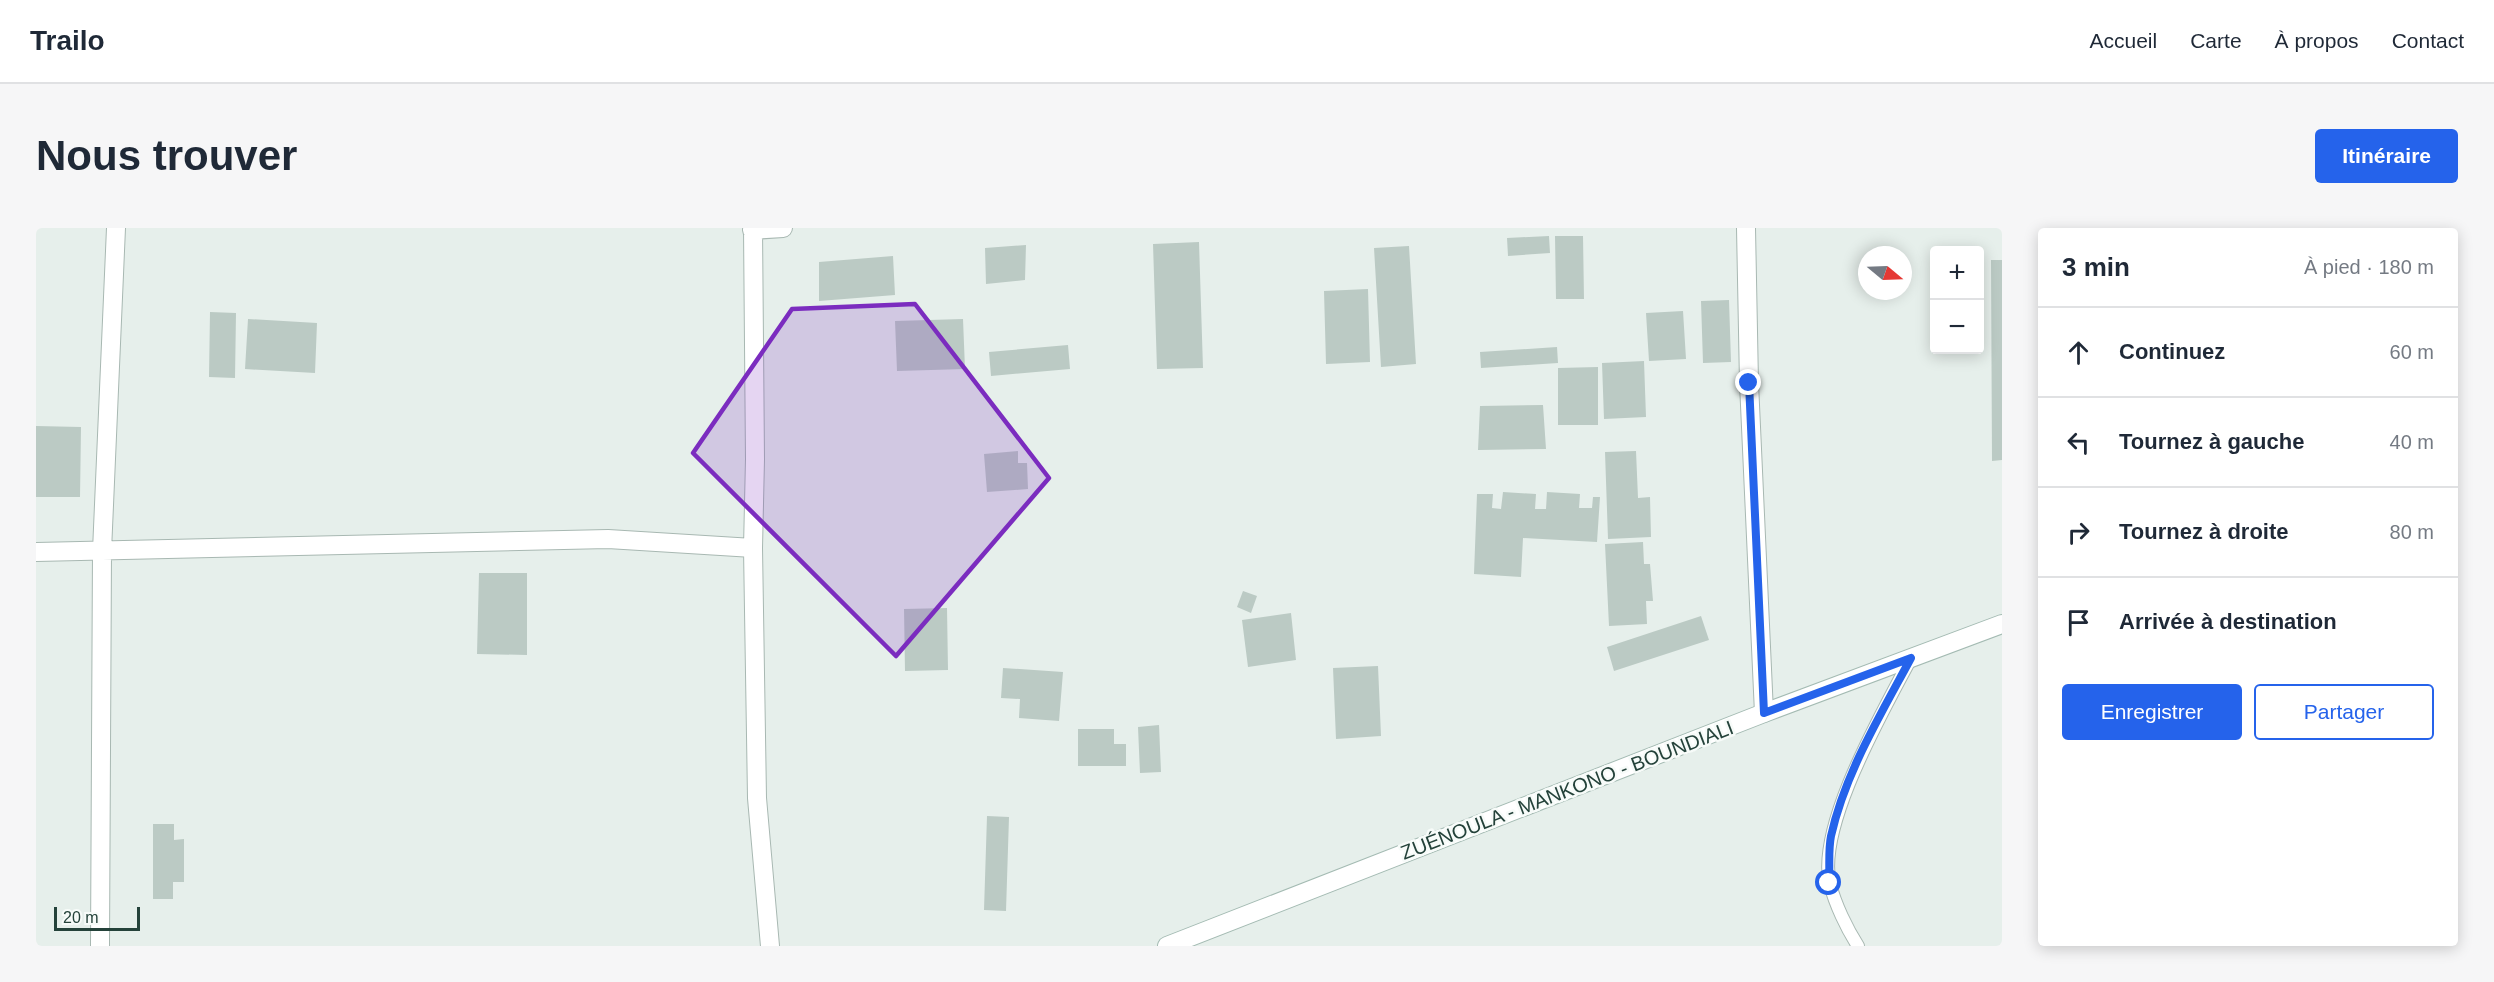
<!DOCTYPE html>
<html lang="fr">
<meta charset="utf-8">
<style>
body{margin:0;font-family:Helvetica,sans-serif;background:#f6f6f7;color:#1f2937}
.controls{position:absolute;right:18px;top:18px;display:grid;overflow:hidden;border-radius:6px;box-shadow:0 3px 15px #0003}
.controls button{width:54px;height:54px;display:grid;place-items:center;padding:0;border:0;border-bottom:2px solid #e0e1e3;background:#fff;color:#1f2937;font:30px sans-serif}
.compass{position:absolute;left:1822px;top:18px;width:54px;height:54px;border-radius:50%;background:#fff;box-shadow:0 3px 15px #0003;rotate:109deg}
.scale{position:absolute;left:18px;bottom:15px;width:86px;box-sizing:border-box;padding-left:6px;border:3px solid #24423a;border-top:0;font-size:16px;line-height:21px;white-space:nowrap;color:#24423a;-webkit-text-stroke:4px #f7fbf9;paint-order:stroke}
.stop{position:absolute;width:18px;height:18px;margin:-14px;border:4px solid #2563eb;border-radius:50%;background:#fff}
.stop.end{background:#2563eb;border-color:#fff;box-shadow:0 2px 6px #0008}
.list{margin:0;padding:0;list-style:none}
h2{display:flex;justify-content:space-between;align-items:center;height:78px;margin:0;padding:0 24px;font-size:26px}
h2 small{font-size:20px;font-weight:400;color:#747a83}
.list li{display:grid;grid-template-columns:39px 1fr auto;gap:18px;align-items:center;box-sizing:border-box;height:90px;padding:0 24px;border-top:2px solid #e0e1e3}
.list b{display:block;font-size:22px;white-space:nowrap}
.list em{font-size:20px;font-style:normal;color:#747a83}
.actions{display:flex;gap:12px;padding:18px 24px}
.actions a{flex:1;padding:14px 0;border:2px solid #2563eb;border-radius:6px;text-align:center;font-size:21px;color:#2563eb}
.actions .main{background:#2563eb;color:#fff}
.icon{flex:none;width:33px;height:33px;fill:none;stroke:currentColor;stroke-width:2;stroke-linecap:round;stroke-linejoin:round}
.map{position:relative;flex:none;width:1966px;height:718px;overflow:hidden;border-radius:6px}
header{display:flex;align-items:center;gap:36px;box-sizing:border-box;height:84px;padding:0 30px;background:#fff;border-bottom:2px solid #e0e1e3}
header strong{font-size:28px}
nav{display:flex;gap:33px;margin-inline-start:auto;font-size:21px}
.intro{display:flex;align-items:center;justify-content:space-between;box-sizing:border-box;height:144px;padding:0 36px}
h1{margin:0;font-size:42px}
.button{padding:15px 27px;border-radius:6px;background:#2563eb;color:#fff;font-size:21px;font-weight:700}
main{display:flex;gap:36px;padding:0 36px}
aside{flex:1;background:#fff;border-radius:6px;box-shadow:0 3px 15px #0003}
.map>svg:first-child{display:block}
.building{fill:#bbcac4}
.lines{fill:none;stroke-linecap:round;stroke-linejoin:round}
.lane-casing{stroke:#a8b8b2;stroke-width:14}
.street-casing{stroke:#a8b8b2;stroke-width:20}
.secondary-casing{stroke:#a4bbb3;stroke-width:20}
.lane{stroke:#fff;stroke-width:12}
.street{stroke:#fff;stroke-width:18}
.secondary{stroke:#fff;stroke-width:18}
.route{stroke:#2563eb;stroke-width:8}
.marked{fill:#7b2cbf;fill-opacity:0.2;stroke:#7b2cbf;stroke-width:4.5;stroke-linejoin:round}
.labels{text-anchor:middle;stroke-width:5;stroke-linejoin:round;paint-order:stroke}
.street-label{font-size:20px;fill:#24423a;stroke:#f7fbf9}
</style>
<header>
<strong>Trailo</strong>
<nav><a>Accueil</a><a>Carte</a><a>À propos</a><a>Contact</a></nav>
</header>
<div class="intro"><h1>Nous trouver</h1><a class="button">Itinéraire</a></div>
<main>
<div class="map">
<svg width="1966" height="718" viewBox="0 0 1966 718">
<rect width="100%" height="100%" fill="#e6efeb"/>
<path class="building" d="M1513 8 1514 25 1472 28 1471 10Z
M1519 8H1547L1548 71H1520Z
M1163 14 1167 140 1121 141 1117 16Z
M990 17 989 52 950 56 949 20Z
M1373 18 1380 136 1345 139 1338 20Z
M857 28 859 67 783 73V34Z
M1955 32H1966V232L1956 233Z
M1332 61 1334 134 1290 136 1288 63Z
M1693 72 1695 134 1667 135 1665 73Z
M1647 83 1650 131 1613 133 1610 85Z
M174 84 200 85 199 150 173 149Z
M212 91 281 95 279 145 209 141Z
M927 91 929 141 861 143 859 93Z
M1032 117 1034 141 955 148 953 124Z
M1521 119 1522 135 1445 140 1444 124Z
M1608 133 1610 189 1568 191 1566 135Z
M1562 139V197H1522V140Z
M1507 177 1510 221 1442 222 1444 178Z
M0 198 45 199 44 269H0Z
M982 223V235H991L992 261 951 264 948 226Z
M1600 223 1602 270 1614 269 1615 309 1572 311 1569 224Z
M1467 264 1500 266 1499 281H1510L1511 264 1544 266 1543 280H1556L1557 269H1564L1561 314 1487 310 1485 349 1438 346 1441 266H1457L1456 280 1465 281Z
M1607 314 1608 336H1614L1617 373H1610L1611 396 1573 398 1569 316Z
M443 345H491V427L441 426Z
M1207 363 1221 368 1215 385 1201 379Z
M911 380 912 442 869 443 868 381Z
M1255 385 1260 432 1212 439 1206 392Z
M1665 388 1673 412 1578 443 1571 419Z
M1342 438 1345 508 1300 511 1297 440Z
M967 440 1027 444 1023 493 983 490 984 471 965 470Z
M1123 497 1125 544 1104 545 1102 499Z
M1042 501H1078V516H1090V538H1042Z
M951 588 973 589 970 683 948 682Z
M117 596H138V612L148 611V654H137V671H117Z"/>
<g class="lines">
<g class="lane-casing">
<path id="lane" d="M1822 718C1811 701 1799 676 1794 656 1780 598 1848 482 1875 430"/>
</g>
<g class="street-casing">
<path id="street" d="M717 0 719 231 717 320 721 570 734 718
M1710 0 1713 155 1728 485
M716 2 747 0
M0 324 572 311 717 320
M64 718 66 323 80 0"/>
</g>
<g class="secondary-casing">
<path id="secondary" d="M1131 718 1728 485 1966 396"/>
</g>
<use href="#lane" class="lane"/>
<use href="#street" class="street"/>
<use href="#secondary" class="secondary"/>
</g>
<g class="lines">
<path class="route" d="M1713 155 1728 485 1875 430C1845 486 1809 545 1795 608 1792 623 1794 640 1793 655"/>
</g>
<path class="marked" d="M879 76 1013 250 860 428 657 225 756 81Z"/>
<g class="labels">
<g class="street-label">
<text transform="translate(1531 562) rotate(-21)" y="7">ZUÉNOULA - MANKONO - BOUNDIALI</text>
</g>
</g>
</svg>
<div class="controls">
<button>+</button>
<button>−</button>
</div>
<svg class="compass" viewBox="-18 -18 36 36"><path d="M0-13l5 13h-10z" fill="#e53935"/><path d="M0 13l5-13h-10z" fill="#747a83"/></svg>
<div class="scale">20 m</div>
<div class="stop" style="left:1793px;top:655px"></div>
<div class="stop end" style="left:1713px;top:155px"></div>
</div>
<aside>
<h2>3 min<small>À pied · 180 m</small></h2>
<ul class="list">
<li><svg class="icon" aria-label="ahead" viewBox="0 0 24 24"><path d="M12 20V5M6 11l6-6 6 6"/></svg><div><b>Continuez</b></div><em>60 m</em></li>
<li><svg class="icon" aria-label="left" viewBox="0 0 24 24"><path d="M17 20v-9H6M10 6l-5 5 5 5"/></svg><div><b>Tournez à gauche</b></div><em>40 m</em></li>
<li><svg class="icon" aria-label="right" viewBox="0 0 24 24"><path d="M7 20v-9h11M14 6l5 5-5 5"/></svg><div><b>Tournez à droite</b></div><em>80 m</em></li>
<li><svg class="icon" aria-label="arrive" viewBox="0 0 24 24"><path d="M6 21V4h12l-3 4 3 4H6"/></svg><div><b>Arrivée à destination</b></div></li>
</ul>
<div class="actions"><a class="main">Enregistrer</a><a>Partager</a></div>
</aside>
</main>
